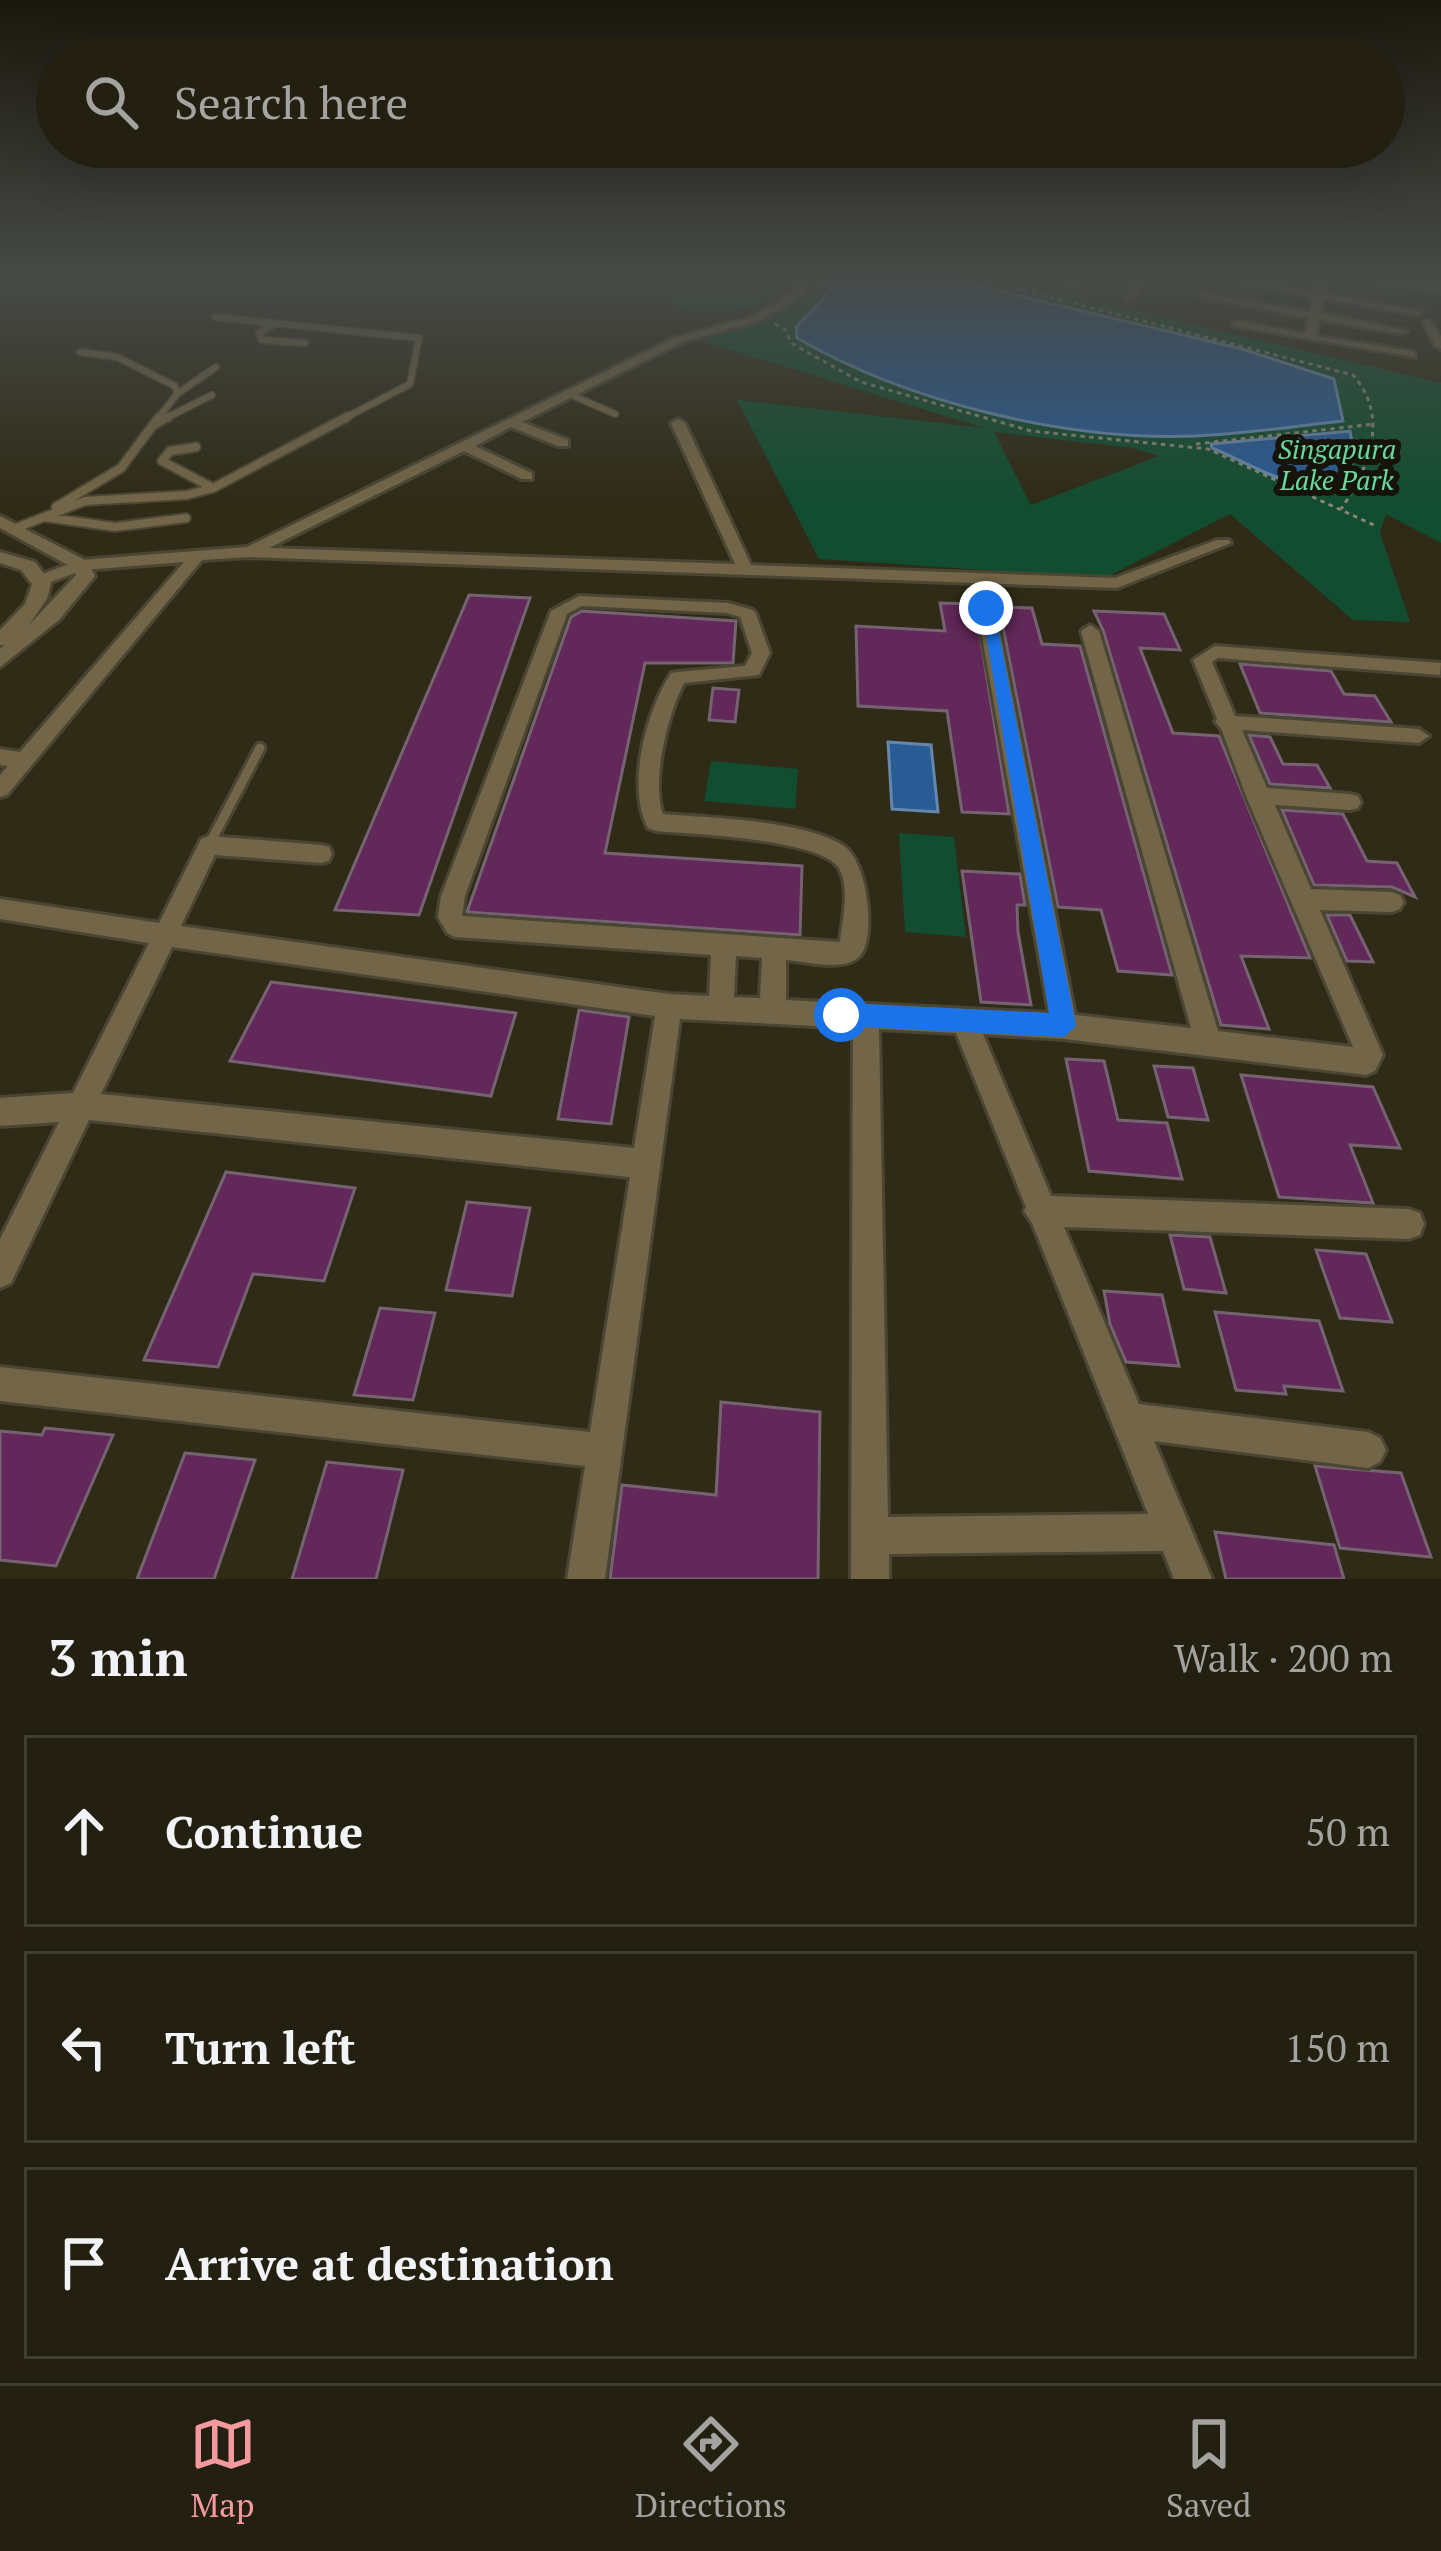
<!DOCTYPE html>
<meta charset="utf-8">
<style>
body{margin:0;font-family:"PT Serif",serif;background:#2f2d1f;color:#f1f3f6}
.stop{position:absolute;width:36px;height:36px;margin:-27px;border:9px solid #1a73e8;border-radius:50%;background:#fff}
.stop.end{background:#1a73e8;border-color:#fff;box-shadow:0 3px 12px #0008}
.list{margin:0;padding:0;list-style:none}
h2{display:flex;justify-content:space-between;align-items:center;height:156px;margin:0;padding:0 48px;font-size:51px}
h2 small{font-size:39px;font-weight:400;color:#a3a39f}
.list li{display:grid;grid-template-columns:78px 1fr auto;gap:36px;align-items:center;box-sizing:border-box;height:192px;margin:0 24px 24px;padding:0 24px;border:3px solid #403e31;border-radius:0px}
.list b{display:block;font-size:45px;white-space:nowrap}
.list em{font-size:39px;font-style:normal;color:#a3a39f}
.icon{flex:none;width:66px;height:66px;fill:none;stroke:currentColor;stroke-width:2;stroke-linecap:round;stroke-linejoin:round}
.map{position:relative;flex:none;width:1441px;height:1579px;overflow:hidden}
.search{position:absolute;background:#232011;box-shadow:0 12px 48px #0002;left:36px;right:36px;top:36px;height:132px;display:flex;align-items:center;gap:30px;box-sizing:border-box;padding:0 42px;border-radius:66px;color:#a3a39f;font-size:45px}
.sheet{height:804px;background:#232011}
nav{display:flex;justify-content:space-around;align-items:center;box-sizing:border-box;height:168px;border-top:3px solid #403e31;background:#232011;font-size:33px;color:#a3a39f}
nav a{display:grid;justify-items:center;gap:6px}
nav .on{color:#f49a9f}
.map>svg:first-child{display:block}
.green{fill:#134d31;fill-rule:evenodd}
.water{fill:#295b94;stroke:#6487ab;stroke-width:3}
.building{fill:#612859;stroke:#766372;stroke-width:3}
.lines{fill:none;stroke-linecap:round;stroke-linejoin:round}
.service-far2-casing{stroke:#4a4633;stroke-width:9}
.service-far1-casing{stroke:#4a4633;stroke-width:12}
.service-casing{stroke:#4a4633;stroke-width:15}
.minor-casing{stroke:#4a4633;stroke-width:6}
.tertiary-casing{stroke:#4a4633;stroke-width:6}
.path{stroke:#888575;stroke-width:3;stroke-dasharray:4.5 4.5;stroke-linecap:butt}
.service-far2{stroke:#736547;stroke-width:6}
.service-far1{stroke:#736547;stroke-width:8}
.service{stroke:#736547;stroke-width:9}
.minor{fill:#736547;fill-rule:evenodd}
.tertiary{fill:#736547;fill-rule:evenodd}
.route{fill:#1a73e8}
.labels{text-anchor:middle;stroke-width:12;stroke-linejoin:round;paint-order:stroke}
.far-park-label{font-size:27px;font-style:italic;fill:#67d99d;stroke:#15130a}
</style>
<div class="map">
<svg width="1441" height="1579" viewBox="0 0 1441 1579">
<rect width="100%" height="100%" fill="#2f2b17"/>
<path class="green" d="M640 276H793C777 307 710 321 678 307 664 301 651 286 640 276Z
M812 276H837L823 299 796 327 797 338 895 386 1074 428 1193 436 1319 374 1242 349 936 276H987L1441 383V543L1386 514 1380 533 1410 622 1353 620 1230 514 1105 578 819 559 737 400 984 428 696 339C737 326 794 319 812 276ZM994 432 1132 448 1159 456 1031 505Z
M711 761 798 769 795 809 704 801Z
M899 833 954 837 966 937 905 932Z"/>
<path class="water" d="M837 276H936L1242 349 1334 379 1343 421C1295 426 1245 434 1196 436 1067 441 909 403 797 338L796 327 823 299Z
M1350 431C1372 540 1260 467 1212 448L1211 444Z
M888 742 931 745 938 812 892 809Z"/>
<path class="building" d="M469 595 530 598 419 915 335 910Z
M940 603 975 604 1009 814 962 812 947 711 858 706 856 626 945 631Z
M999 607 1032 608 1042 644 1080 646 1172 975 1118 971 1101 910 1058 907Z
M582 611 736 621 733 663H645L605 853 802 866 800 935 467 912 571 617Z
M1094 611 1164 614 1180 650 1140 648 1173 733 1219 736 1310 958 1241 956 1269 1029 1221 1025 1103 630Z
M1240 664 1331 671 1344 694 1375 696 1391 722 1260 713Z
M713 688 739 690 735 722 709 720Z
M1249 735 1270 737 1283 764 1317 765 1330 788 1270 784Z
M1282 810 1343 814 1367 861 1397 863 1415 897 1392 887 1314 885Z
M962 871 1020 874 1025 905H1017L1018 932 1031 1005 981 1002Z
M1327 915H1350L1373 962 1347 961Z
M271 982 516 1013 491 1096 230 1061Z
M579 1010 629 1017 611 1124 558 1119Z
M1066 1059 1104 1061 1118 1120 1167 1123 1182 1179 1089 1171Z
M1154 1066 1193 1068 1208 1120 1168 1117Z
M1241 1075 1373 1087 1400 1148 1350 1145 1373 1203 1279 1197Z
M226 1172 355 1188 324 1281 253 1274 218 1367 144 1360Z
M467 1202 530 1208 512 1296 446 1290Z
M1170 1235 1210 1237 1226 1293 1184 1289Z
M1316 1250 1366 1254 1392 1322 1340 1318Z
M1104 1291 1162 1295 1179 1366 1126 1362 1110 1324Z
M380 1308 435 1313 413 1400 354 1395Z
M1215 1312 1319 1321 1343 1391 1284 1386 1286 1394 1236 1390Z
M721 1402 820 1412 818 1579H610L622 1485 716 1495Z
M45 1428 113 1435 56 1566 0 1560V1431L42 1435Z
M185 1453 255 1460 214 1579H137Z
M327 1462 403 1470 376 1579H292Z
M1315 1466 1401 1473 1431 1557 1340 1548Z
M1215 1532 1334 1545 1344 1579H1226Z"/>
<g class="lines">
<g class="service-far2-casing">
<path id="service-far2" d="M215 317 419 338 410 384 341 420
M273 325 259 333 262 340 305 343
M80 352 117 357 175 386 177 394
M567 393 615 414
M157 420 177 394 216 367
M162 420 212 395"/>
</g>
<g class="service-far1-casing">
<path id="service-far1" d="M159 417 153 425 168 417
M196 447 170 451 162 461 213 488
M56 507 121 468 153 425
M44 517 115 527 186 518
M16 528 85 501 187 495 213 488 347 417"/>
</g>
<g class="service-casing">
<path id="service" d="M209 845 260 748"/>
</g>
<g class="minor-casing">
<path id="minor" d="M800 276H810L805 294 762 320 682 342 522 422 568 440V446H558L511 427 475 446 532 473V479H522L464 451 269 548 735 564 671 423 678 419 685 423 751 565 1115 578 1217 540H1229L1231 543 1117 588 248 557 202 560 7 795 0 797V775L8 766 0 765V749L20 752 184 562 83 570 40 586 32 581 34 577 80 560 247 547 674 338 754 316 796 290Z
M1071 276H1081L1071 289 1066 286Z
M1136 276H1146L1134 299H1126Z
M1317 276H1327L1324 293 1423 312 1418 315 1323 299 1320 313 1408 331 1402 334 1319 320 1316 336 1411 351 1415 353V357L1234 326 1232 324 1238 321 1305 334 1308 318 1198 296 1203 293 1310 312 1313 297 1235 282 1240 279 1314 291Z
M1344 276H1371L1441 287V293Z
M1428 319 1441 336V349L1435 346 1423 322Z
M579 596 728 603 753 610 756 614 770 653 759 675 684 683C668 714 651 781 663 814 710 818 805 820 844 846 868 862 877 940 859 957 844 972 805 961 786 960V1000L1049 1013 977 608 986 603 995 608 1075 1015 1191 1028 1081 631 1090 625 1099 631 1218 1031 1353 1047 1246 796 1221 728 1215 722 1217 719 1193 660 1215 646 1441 663 1440 675 1218 658 1212 662 1235 716 1419 729 1429 736 1419 743 1242 730 1267 788 1350 794 1358 796 1361 802 1358 808 1350 810 1275 805 1311 889 1392 892 1400 895 1404 902 1400 909 1392 912 1320 910 1383 1055 1375 1071 1366 1075 1064 1039 983 1034 1051 1196 1409 1209 1420 1213 1424 1224 1420 1235 1409 1239 1064 1227 1139 1404 1368 1432 1380 1438 1386 1450 1380 1462 1368 1468 1154 1441 1212 1579H1174L1163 1551 889 1554V1579H851L853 1028 680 1019 605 1579H567L585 1466 0 1401V1367L590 1432 630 1177 89 1120 11 1283 0 1288V1239L59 1122 0 1126V1098L73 1093 149 943 0 919V899L159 923 201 839 209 836 321 845 329 847 332 854 329 861 321 863 215 855 181 926 669 994 709 996 711 955 455 937 447 933 438 917 441 896 551 611ZM582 606 727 613 740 617 752 653 745 666 678 672 671 673C646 712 626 787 648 828L656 831C692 834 818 839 838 867 851 887 842 920 840 942L462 916 465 896 567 614ZM172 947 655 1016 634 1148 101 1094ZM736 956 762 958 760 998 734 997ZM879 1029 956 1033 1026 1207 1024 1211 1032 1223 1148 1514 888 1517Z"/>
</g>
<g class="tertiary-casing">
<path id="tertiary" d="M0 516 87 561 95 576 59 620 0 667V649L5 645H0V630L25 604 32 584 21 570 0 563V552L35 562 51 583 47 599 28 626 76 575 73 568 0 528Z"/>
</g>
<path class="path" d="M962 276 1062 300
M820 288 829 276
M1073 303 1353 375C1390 417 1369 468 1341 509
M775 324 785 329 791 343 861 382 1031 431 1208 449 1376 526
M1196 444 1375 424"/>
<use href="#service-far2" class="service-far2"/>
<use href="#service-far1" class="service-far1"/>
<use href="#service" class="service"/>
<use href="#minor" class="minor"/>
<use href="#tertiary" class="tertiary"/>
</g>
<linearGradient id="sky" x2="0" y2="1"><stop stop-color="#1a180d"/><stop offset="0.56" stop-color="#474a47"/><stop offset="1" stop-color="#474a47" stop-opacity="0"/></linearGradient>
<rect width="1441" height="497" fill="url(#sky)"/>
<path class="route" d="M981 604 994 608 1076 1026 1064 1037 841 1026 829 1015 841 1003 1049 1013Z"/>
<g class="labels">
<g class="far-park-label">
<text x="1337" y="459">Singapura<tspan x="1337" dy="31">Lake Park</tspan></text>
</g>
</g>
</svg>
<div class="stop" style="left:841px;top:1015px"></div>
<div class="stop end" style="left:986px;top:608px"></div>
<div class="search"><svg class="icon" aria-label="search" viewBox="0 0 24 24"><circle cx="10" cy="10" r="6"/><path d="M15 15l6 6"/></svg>Search here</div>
</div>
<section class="sheet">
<h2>3 min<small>Walk · 200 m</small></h2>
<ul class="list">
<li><svg class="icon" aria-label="ahead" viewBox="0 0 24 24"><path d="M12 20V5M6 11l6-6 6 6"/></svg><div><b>Continue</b></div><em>50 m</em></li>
<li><svg class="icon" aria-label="left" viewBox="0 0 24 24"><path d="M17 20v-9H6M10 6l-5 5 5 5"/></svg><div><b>Turn left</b></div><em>150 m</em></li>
<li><svg class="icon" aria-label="arrive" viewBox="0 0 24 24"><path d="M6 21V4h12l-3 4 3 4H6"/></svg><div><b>Arrive at destination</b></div></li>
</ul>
</section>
<nav>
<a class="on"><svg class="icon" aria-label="map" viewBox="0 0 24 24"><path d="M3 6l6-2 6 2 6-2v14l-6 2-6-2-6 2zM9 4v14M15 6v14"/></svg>Map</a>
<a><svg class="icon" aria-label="directions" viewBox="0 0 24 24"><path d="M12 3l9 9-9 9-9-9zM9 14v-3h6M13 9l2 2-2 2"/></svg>Directions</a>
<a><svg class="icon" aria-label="saved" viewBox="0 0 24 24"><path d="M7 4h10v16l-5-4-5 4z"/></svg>Saved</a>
</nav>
